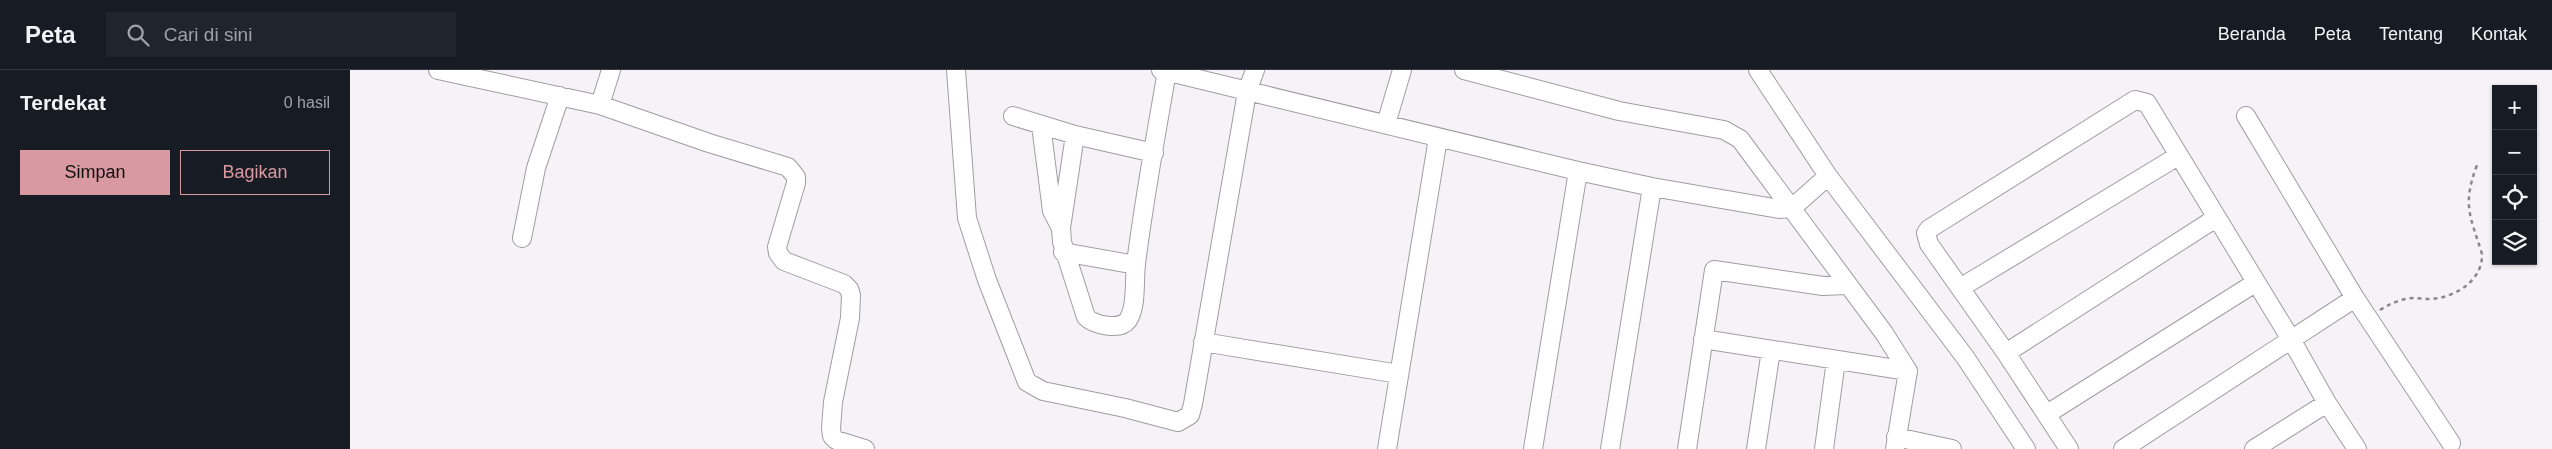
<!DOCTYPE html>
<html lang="id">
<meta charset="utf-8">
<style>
body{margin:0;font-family:Helvetica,sans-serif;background:#20242c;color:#f1f3f6}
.controls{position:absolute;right:15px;top:15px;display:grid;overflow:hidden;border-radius:0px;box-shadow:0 1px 4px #0004}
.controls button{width:45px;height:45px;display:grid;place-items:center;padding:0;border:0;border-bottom:1px solid #363941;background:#171b24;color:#f1f3f6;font:25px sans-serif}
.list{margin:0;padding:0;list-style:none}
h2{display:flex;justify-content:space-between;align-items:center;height:65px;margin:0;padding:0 20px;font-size:21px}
h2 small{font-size:16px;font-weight:400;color:#9ea1a6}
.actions{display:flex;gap:10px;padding:15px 20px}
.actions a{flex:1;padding:11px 0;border:1px solid #d999a0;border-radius:0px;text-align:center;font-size:18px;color:#d999a0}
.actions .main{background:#d999a0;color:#111}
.icon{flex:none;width:28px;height:28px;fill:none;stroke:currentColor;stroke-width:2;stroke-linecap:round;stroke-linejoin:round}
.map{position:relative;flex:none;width:2202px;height:379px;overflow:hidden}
header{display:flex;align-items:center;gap:30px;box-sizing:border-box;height:70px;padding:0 25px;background:#171b24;border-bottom:1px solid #363941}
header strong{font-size:24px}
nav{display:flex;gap:28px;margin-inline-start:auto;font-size:18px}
.search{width:350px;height:45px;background:#20242c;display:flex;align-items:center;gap:12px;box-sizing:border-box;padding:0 18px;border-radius:0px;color:#9ea1a6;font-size:19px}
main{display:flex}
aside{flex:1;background:#171b24}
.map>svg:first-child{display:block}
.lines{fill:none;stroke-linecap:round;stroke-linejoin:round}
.street-casing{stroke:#a09da2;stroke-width:20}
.path{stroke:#89878a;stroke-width:2.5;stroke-dasharray:4 4;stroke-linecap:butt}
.street{stroke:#fff;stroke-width:18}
</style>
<header>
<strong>Peta</strong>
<div class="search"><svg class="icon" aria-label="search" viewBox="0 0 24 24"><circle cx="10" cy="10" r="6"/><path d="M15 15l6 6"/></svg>Cari di sini</div>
<nav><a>Beranda</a><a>Peta</a><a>Tentang</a><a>Kontak</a></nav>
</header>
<main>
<aside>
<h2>Terdekat<small>0 hasil</small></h2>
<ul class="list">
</ul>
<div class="actions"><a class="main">Simpan</a><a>Bagikan</a></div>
</aside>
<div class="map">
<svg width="2202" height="379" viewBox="0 0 2202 379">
<rect width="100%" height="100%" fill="#f6f3f8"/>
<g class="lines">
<g class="street-casing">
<path id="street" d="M88 0 250 35
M261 0 250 35 359 73 438 97 446 107V113L427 177 428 183 434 191 494 214 499 219 501 225 500 248 483 332 481 358 482 366 486 370 515 379
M606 0 617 148 637 210 677 312 693 321 775 338 828 352 840 345 843 334 897 22 905 0
M811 0 1228 101 1302 117 1429 139 1442 138 1478 106
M1114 0 1269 41 1374 60 1390 69 1534 263 1558 301 1545 379
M1408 0 1478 106 1615 287 1676 379
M663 46 725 65 804 83
M1896 46 2005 228 2101 373
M1036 54 1052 0
M691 55 702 141 711 158
M725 65 711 158 712 172 736 247C744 255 770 261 778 250 787 236 784 210 786 194 794 129 806 65 817 1
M172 168 186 98 210 26
M713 182 786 195
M1610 218 1828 86
M1353 269 1558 301
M853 272 1049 304
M1656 283 1866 148
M1697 344 1905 213
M1546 367 1602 379
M1037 379 1088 68
M1183 379 1228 101
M1260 379 1302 117
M1337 379 1364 200 1473 216 1496 215
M1406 379 1421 280
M1474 379 1486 290
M1719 379 1656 283 1579 174 1576 163 1579 159 1785 30 1797 33 1942 271 1977 333 2007 379
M1773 379 2005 228
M1904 379 1977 333"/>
</g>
<path class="path" d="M2030 240C2038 235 2046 231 2055 229 2064 227 2073 229 2082 229 2106 227 2133 210 2132 184 2120 145 2112 135 2127 95"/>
<use href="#street" class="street"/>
</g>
</svg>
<div class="controls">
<button>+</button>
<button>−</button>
<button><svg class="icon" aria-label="locate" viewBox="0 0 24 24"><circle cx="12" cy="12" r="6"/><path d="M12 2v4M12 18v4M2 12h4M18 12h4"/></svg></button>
<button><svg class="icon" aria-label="layers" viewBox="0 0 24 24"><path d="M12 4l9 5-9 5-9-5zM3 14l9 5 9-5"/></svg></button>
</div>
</div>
</main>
